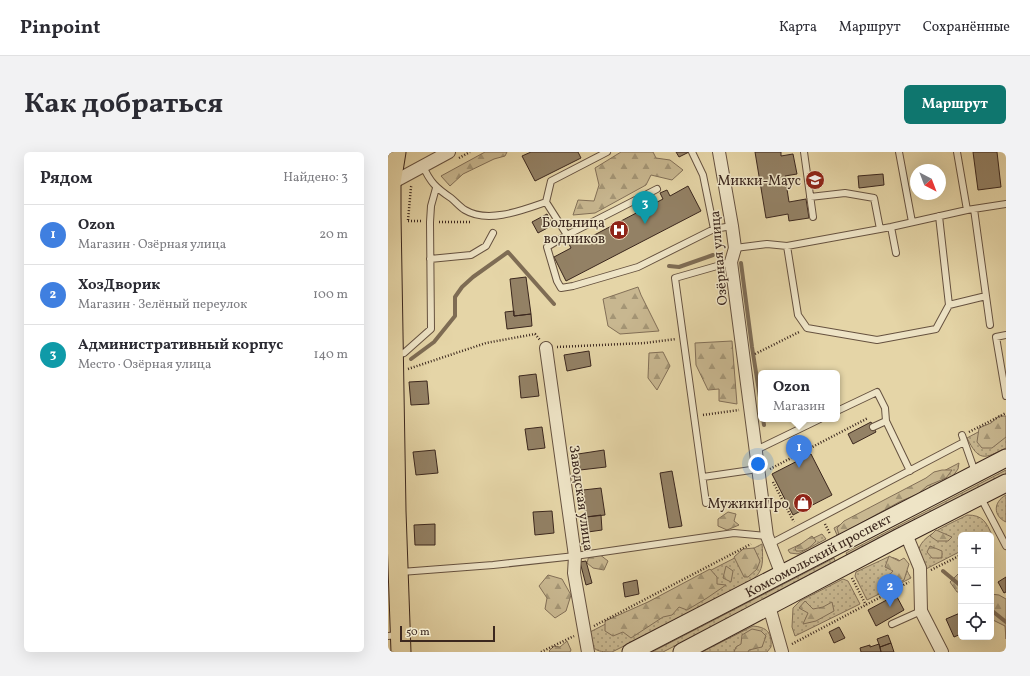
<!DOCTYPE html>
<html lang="ru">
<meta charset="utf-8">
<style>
body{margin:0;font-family:Vollkorn,serif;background:#f2f2f3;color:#2b2b33}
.controls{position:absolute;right:12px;bottom:12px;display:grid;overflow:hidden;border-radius:6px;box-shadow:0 4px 16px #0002}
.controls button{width:36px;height:36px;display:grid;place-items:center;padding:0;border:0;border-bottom:1px solid #e1e1e2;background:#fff;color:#2b2b33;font:20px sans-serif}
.compass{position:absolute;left:522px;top:12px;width:36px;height:36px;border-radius:50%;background:#fff;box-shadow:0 4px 16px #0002;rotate:138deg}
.scale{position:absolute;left:12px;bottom:10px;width:95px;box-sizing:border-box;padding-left:4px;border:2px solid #3b271e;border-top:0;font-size:11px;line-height:14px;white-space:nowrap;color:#3b271e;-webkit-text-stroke:3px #eee4c6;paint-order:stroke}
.you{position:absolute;left:370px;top:312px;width:14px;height:14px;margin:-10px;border:3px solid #fff;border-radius:50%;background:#1a73e8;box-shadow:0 0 0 6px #1a73e833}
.badge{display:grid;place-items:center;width:26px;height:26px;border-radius:50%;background:#0f766e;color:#fff;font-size:13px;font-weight:700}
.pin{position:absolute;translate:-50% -33px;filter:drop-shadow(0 1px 2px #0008)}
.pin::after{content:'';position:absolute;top:21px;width:14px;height:12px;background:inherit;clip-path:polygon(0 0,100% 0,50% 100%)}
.popup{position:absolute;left:370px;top:218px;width:82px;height:52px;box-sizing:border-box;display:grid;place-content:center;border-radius:6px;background:#fff;filter:drop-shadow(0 1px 3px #0005);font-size:13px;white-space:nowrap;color:#7c7c81}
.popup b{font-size:15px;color:#2b2b33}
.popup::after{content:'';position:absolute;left:50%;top:100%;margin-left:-8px;border:8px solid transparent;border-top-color:#fff}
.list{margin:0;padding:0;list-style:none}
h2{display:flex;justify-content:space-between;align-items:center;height:52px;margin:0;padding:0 16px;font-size:17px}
h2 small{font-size:13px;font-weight:400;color:#7c7c81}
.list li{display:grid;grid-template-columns:26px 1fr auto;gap:12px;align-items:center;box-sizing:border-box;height:60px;padding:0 16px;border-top:1px solid #e1e1e2}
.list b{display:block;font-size:15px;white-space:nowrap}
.list p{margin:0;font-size:13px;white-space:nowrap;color:#7c7c81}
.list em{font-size:13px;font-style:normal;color:#7c7c81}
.icon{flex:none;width:22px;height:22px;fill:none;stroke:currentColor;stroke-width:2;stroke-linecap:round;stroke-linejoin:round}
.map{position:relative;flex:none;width:618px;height:500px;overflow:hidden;border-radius:6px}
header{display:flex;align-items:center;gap:24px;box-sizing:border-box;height:56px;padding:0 20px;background:#fff;border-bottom:1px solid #e1e1e2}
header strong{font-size:19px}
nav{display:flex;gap:22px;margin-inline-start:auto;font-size:14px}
.intro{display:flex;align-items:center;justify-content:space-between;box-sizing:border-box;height:96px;padding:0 24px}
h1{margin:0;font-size:28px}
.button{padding:10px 18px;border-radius:6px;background:#0f766e;color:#fff;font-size:14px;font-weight:700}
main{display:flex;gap:24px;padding:0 24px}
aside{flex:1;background:#fff;border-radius:6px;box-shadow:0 4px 16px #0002}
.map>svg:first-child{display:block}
.grass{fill:url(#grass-dots);stroke:#826f57}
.forest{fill:url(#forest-firs);stroke:#826f57}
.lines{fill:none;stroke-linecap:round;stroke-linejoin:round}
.stream{stroke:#7e6c54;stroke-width:4}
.building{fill:#938165;stroke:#3b271e}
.lane-casing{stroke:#665240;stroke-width:8}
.street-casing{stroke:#665240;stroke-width:14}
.secondary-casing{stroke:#3b271e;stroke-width:19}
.primary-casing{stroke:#3b271e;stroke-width:21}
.path{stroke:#3b271e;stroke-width:2.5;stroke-dasharray:1 2;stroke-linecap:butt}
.lane{stroke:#eee4c6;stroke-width:6}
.street{stroke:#eee4c6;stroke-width:12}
.secondary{stroke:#eee4c6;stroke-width:17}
.primary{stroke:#e5d5a7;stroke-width:19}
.labels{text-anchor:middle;stroke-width:3;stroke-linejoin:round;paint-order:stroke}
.poi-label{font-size:14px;fill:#3b271e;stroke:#eee4c6;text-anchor:end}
.street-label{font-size:14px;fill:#3b271e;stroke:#eee4c6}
</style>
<header>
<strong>Pinpoint</strong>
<nav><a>Карта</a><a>Маршрут</a><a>Сохранённые</a></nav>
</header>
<div class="intro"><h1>Как добраться</h1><a class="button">Маршрут</a></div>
<main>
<aside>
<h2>Рядом<small>Найдено: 3</small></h2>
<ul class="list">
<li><span class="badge" style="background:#3f7fe0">1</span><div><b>Ozon</b><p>Магазин · Озёрная улица</p></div><em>20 m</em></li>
<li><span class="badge" style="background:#3f7fe0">2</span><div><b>ХозДворик</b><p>Магазин · Зелёный переулок</p></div><em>100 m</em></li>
<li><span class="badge" style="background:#0f9aa8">3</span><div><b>Административный корпус</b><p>Место · Озёрная улица</p></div><em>140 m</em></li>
</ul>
</aside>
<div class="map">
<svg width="618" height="500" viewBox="0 0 618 500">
<defs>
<pattern id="grass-dots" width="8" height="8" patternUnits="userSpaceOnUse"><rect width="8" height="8" fill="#c8b790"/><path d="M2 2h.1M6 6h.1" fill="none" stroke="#a49575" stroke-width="1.8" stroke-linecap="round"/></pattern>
<pattern id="forest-firs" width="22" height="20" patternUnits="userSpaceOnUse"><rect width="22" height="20" fill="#c8b790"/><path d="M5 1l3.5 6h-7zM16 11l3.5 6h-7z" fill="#a49575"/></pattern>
</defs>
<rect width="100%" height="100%" fill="#e5d5a7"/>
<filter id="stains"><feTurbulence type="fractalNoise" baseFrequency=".005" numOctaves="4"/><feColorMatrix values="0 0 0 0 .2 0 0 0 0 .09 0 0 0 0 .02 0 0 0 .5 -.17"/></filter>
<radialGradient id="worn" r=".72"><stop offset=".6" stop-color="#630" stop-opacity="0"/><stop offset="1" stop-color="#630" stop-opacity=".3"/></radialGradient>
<path class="grass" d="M618 265V296C596 307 591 310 579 286Z
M571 311 570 317 565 324 449 383 446 376Z
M618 318V323L460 405 458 401Z
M618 343V370C605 364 605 350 618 343Z
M579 363C595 363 598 370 604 383H573V399L538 417C536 412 531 405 531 400 529 384 567 370 579 363Z
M434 382 438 387 410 402 402 401 400 398Z
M374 392C376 418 374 423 352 436L224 500C207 500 203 498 202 480Z
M500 405C515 406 516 414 523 426L479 448 467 424 468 420Z
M446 406 448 411 275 500H264Z
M455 427 460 429 472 452 407 484 404 475 405 456 412 449Z
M365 474C379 475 384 481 383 495L379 500H314Z"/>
<path class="forest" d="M97 0H119L117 4 106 7 75 22 62 34 53 24Z
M233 0H265L268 6 282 8 295 18 284 28 263 23 258 33 207 61 185 63 190 48 206 49 211 33 207 16Z
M250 135 253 143 271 179 232 182 220 174 215 147Z
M344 189 349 252 331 249V237L320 238 308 213 307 191Z
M275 200 282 214 269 238 260 226 261 201Z
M611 264H618V285L604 296H594L589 290 591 276 603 271Z
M554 318H564L558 326 539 334 530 342 513 349 464 376 451 383 449 376 456 369 538 326 546 320Z
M340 360 348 362 346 369 351 373 339 378 330 374V367Z
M548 378 564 385 560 389H549L542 384Z
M424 384 428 389C423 395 416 400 408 399L407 396Z
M542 394 554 399V406H544L539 400Z
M366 396 372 409 369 417 360 425H356L346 405 355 397Z
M202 400 211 402 220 409 216 418 205 416 199 411Z
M501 404 511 409 516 406 521 412 516 428 507 433 496 429 505 419 497 415Z
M338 414 345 419 343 430 335 426Z
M322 417 329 425V432L338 433 319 446 299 458 291 455 284 463 275 465 243 486 235 480 225 484 217 479V469L260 450Z
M573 421V440H569L562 430 570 422Z
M160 423 174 427 183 443 178 459 167 466 157 457 159 446 151 434Z
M603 442 611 443 618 447V487L617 474 603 467 605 459H603Z
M417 449 425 457 435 455 444 450 446 459 428 469 415 472 420 461 411 456Z
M364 477 373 479 378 484 374 495 361 498 360 500H346L348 495 353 492 354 483Z
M179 489 183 498 182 500H162L161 499 166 494 172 495Z"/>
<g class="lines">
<path class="stream" d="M353 111 364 195 373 252
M281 114 291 115 325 103
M23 207 46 190 67 164V145L74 135 85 125 120 100 166 152
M375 267 376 273
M555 419 573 434
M603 458 618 470"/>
</g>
<path class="building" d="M143 0H190L193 6 147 29 134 4Z
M288 0H301L291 5Z
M367 0H393V4L405 2 409 22 397 24 401 50 418 47 421 66 401 69 400 62 378 66Z
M585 0H609L613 35 590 38Z
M495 22 496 33 471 36 470 24Z
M300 34 313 59 178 129 166 105 183 96 180 90 188 86 191 91 275 47 272 41 279 38 282 44Z
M159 62 165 73 150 81 144 70Z
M138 125 143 162 126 164 122 127Z
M126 159V164L143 162 144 174 119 177 117 160Z
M201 199 203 214 179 219 176 203Z
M148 222 151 244 133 246 131 224Z
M39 229 41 252 23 253 21 230Z
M483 270 488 280 465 292 460 282Z
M154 275 157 296 140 298 137 277Z
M47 298 50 321 28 323 25 300Z
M216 298 218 315 192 318 190 302Z
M423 302 444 343 405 363 384 322Z
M284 319 294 374 281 376 272 321Z
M213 336 217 363 198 365 195 338Z
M164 359 166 381 147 383 145 360Z
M213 363 214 378 200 380 198 365Z
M47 372V393H27L26 373Z
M198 409 204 431 198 433 192 410Z
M618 425V440L616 441 610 430Z
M249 428 251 442 237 445 235 431Z
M508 443 516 458 488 474 480 458Z
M572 461 573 464V482L566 485 558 467Z
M451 475 457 486 446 491 441 480Z
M500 483 503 491 492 495 489 487Z
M503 491 506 500H493L492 495Z
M491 492 493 500H473L472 496 482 493V495Z"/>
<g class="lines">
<g class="lane-casing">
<path id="lane" d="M304 0 315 23 326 77
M416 0 425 65
M511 0 524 70
M569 0 579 58
M35 14C42 30 48 36 63 46 68 50 72 55 77 58 100 72 135 58 158 50
M269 37 179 83 159 95 169 129 173 136 185 134 250 115 326 77 344 74
M422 45 457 41 486 46 492 77
M586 57 602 173
M503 75 508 101
M179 83 158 50 163 29 219 0
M399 94 410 163 419 176 489 188 548 177 561 153 551 64
M347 96 379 92 399 94 503 75 579 58 618 52
M42 107 83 103 98 94 105 81
M561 153 598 144
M8 203 16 201 43 177 42 70 43 54 48 36
M618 244 608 185 618 183
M449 259 489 240 497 256 498 269 522 319
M485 275 498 269
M574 283 587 320
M368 298 432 267
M315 325 370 317
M593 346 618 394
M318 351 287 126 343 110
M382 392 576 290
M13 420 105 413 187 404 346 381 379 384
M504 472 533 459
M0 484 10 483"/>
</g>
<g class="street-casing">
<path id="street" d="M331 0 344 74 347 96 343 110 379 384 394 423
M0 33 61 0
M158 196 187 404 186 421 200 500
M518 382 532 416 533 459 554 500
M381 454 394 500"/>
</g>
<g class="secondary-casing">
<path id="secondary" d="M243 500 618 306
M294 500 510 386 618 331"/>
</g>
<g class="primary-casing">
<path id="primary" d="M8 0 3 31V63L8 359 13 500"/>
</g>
<path class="path" d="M71 6 82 0
M20 68 23 35 24 33
M20 69H34
M51 70H82
M169 195 257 191 288 187
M367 202 411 180
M20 217 98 191 147 182 152 188
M315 263 351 258
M581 280 618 261
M382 317 480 266
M385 330 406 370
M437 372 442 382
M543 418 573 403
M464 426 478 453
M206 474 363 392
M404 492 521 430
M153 500 186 484"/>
<use href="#lane" class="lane"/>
<use href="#street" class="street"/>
<use href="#secondary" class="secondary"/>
<use href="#primary" class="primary"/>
</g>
<defs>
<g id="school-disc" transform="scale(1)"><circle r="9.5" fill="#8f2418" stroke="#eee4c6"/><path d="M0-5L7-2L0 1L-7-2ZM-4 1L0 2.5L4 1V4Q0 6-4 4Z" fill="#fff"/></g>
<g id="hospital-disc" transform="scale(1)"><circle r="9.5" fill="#8f2418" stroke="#eee4c6"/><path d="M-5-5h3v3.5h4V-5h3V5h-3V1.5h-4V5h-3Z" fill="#fff"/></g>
<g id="shop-disc" transform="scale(1)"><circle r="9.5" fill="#8f2418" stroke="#eee4c6"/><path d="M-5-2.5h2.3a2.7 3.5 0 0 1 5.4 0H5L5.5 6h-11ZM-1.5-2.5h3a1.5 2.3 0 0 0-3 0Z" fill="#fff"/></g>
</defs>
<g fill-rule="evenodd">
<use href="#school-disc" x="427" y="28"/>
<use href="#hospital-disc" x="231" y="78"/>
<use href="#shop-disc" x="415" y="351"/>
</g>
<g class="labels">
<g class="poi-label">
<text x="413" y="33">Микки-Маус</text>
<text x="217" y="75">Больница<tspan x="217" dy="16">водников</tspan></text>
<text x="401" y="356">МужикиПро</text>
</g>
<g class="street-label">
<text transform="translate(330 106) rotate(-95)" y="5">Озёрная улица</text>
<text transform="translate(194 346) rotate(82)" y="5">Заводская улица</text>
<text transform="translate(430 403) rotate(-28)" y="5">Комсомольский проспект</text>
</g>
</g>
<rect width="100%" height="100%" filter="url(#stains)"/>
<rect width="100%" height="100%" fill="url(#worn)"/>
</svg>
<div class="controls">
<button>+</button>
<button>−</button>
<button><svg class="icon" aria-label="locate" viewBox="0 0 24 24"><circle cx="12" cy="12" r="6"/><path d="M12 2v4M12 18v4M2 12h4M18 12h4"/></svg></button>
</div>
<svg class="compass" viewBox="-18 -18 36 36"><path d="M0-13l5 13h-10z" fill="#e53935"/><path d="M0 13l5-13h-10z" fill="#7c7c81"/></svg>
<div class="scale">50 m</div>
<div class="you"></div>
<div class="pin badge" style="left:411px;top:316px;background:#3f7fe0">1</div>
<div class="popup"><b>Ozon</b>Магазин</div>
<div class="pin badge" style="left:502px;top:455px;background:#3f7fe0">2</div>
<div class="pin badge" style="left:257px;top:72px;background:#0f9aa8">3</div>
</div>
</main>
